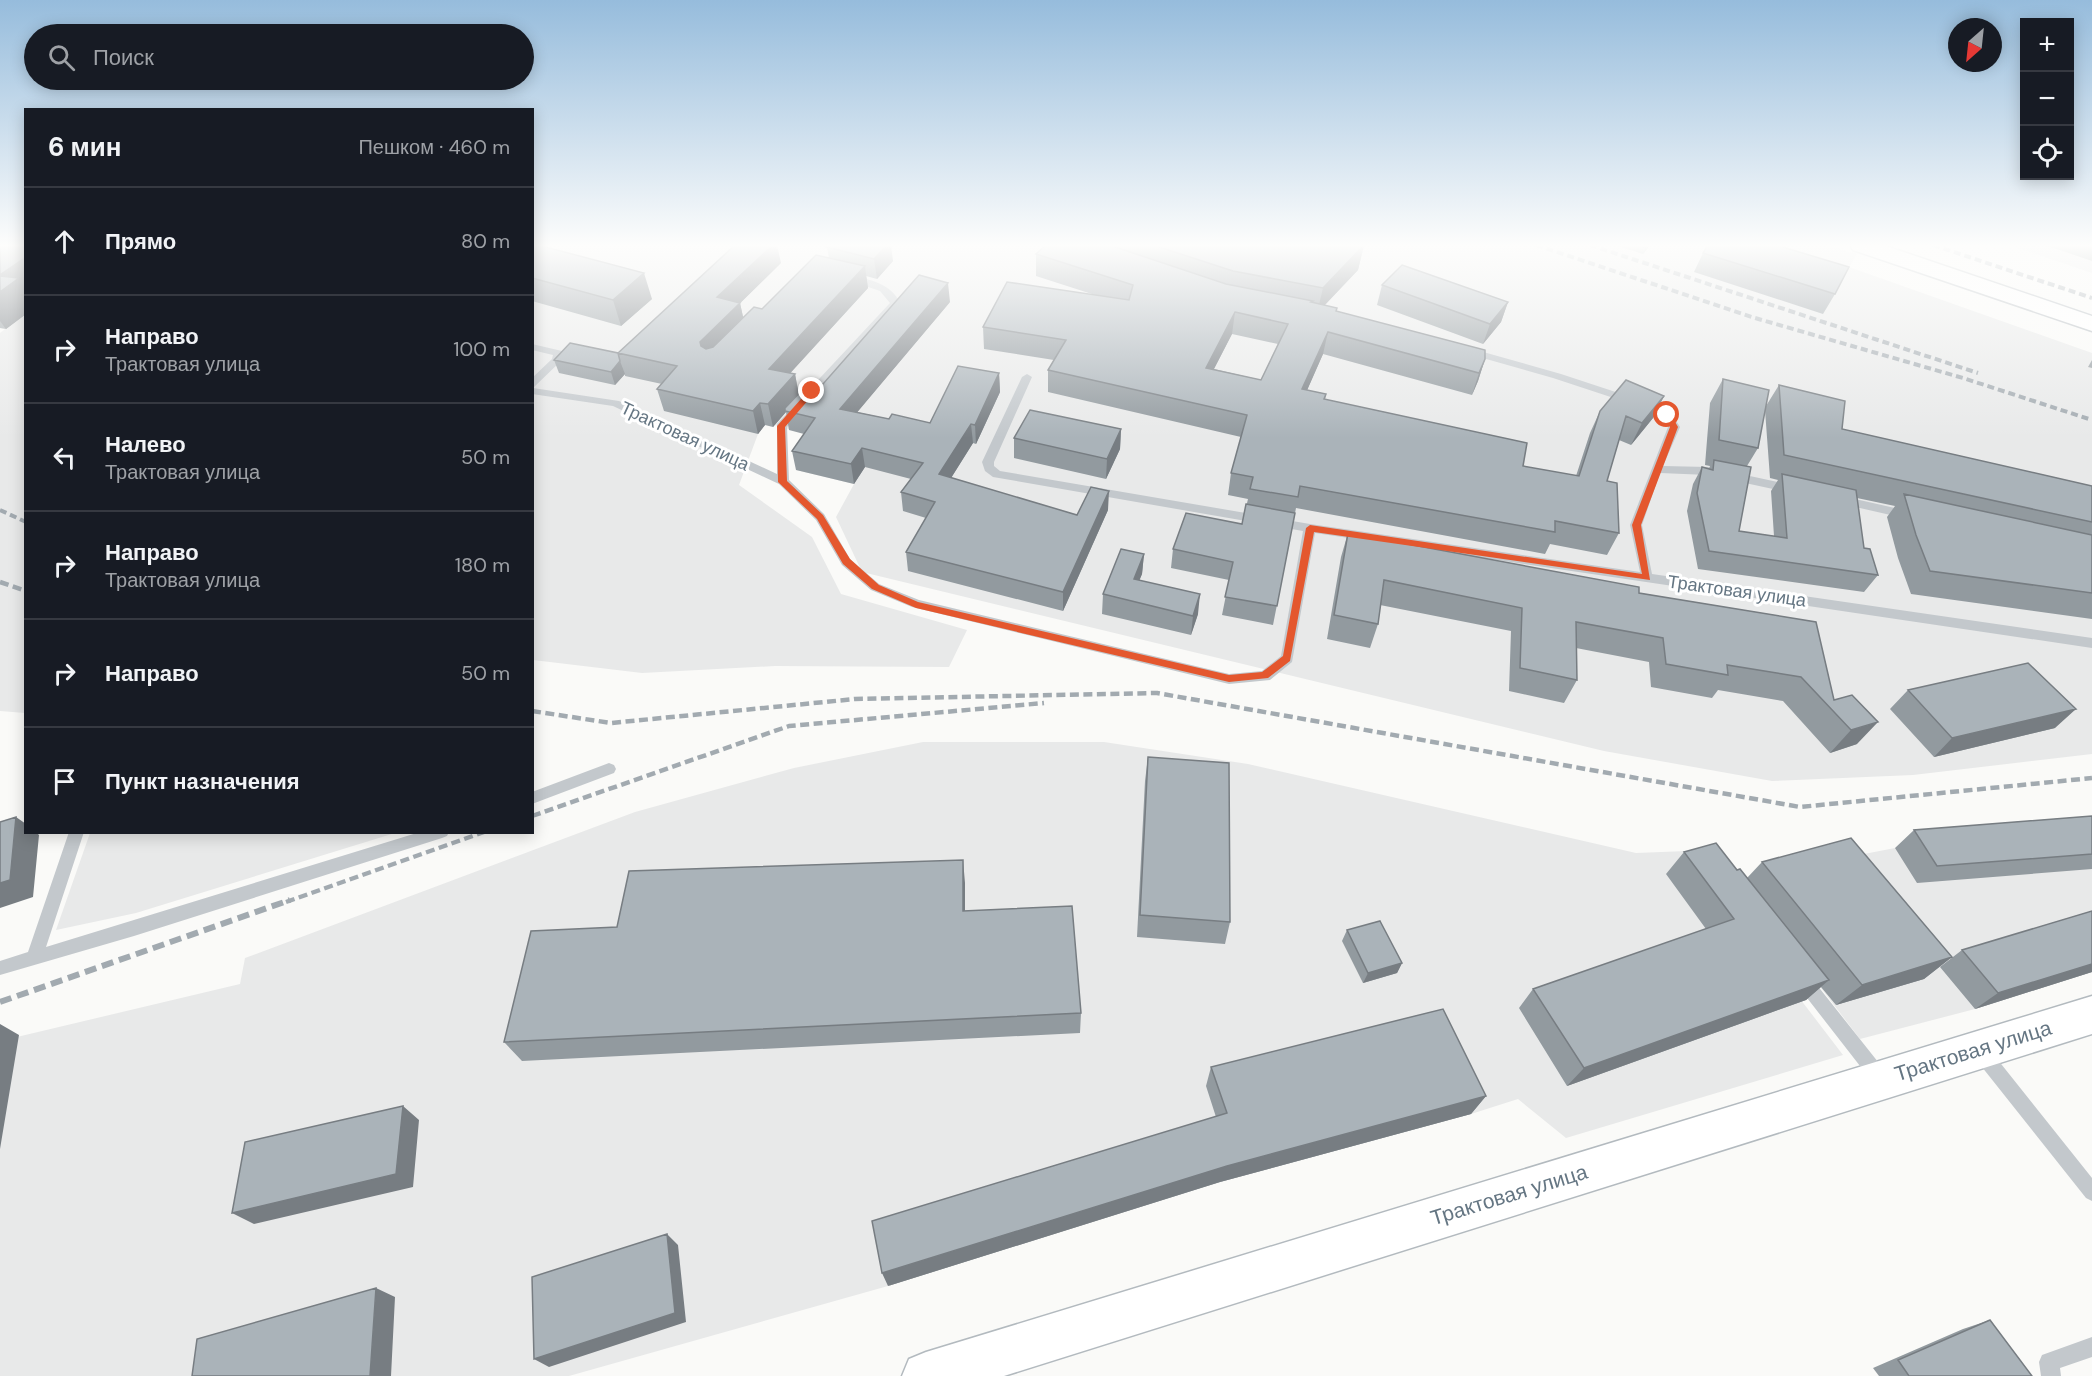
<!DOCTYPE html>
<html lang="ru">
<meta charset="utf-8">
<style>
body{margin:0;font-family:"DM Sans",sans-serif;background:#242831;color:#f1f3f6}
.controls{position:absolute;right:18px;top:18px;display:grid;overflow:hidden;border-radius:0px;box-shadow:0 3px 15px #0003}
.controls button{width:54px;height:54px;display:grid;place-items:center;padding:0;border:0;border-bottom:2px solid #363941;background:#171b24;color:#f1f3f6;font:30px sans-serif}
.compass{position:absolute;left:1948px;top:18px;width:54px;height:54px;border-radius:50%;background:#171b24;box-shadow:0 3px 15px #0003;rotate:207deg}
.stop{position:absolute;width:18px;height:18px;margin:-14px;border:4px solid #e4572e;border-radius:50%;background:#fff}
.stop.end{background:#e4572e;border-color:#fff;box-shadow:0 2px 6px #0008}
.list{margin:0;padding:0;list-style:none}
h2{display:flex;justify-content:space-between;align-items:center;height:78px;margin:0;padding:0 24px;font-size:26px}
h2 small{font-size:20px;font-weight:400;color:#9ea1a6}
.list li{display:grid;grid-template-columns:39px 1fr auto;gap:18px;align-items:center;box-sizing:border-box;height:108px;padding:0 24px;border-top:2px solid #363941}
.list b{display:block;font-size:22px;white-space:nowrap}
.list p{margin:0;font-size:20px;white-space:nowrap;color:#9ea1a6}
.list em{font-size:20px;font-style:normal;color:#9ea1a6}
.icon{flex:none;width:33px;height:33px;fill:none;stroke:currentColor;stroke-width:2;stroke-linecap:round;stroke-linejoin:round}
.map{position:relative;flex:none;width:2092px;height:1376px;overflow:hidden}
.search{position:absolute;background:#171b24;box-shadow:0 3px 15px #0003;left:24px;top:24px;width:510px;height:66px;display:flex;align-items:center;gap:15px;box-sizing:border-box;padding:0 21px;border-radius:33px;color:#9ea1a6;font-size:22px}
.panel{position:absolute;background:#171b24;box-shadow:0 3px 15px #0003;left:24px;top:108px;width:510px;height:726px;border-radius:0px}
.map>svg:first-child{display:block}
.built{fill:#e8e9e9}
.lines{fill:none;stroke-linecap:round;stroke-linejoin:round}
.secondary-casing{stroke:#b3babf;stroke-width:3}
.lane{fill:#c3c8cc;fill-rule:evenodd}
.secondary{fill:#fff;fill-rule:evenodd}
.rail-far2{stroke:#a2aab0;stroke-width:4;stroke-dasharray:7 4;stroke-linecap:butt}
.rail-far1{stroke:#a2aab0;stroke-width:4.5;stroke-dasharray:9 4.5;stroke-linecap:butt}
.rail{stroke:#a2aab0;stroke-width:6;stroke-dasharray:12 6;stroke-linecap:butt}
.wall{fill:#929a9f;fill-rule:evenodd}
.shaded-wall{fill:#777d82}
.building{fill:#aab3b9;stroke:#777d82;stroke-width:1.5;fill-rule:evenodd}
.route{fill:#e4572e}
.labels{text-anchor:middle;stroke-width:6;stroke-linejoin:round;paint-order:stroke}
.street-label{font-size:18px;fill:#657683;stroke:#fff}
.near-street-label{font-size:21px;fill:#657683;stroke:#fff}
</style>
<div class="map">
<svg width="2092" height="1376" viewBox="0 0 2092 1376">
<rect width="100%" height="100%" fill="#fafaf8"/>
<path class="built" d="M0 245H25V713L0 711V333L5 329 0 328Z
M533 245H1824L1857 254 1849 267 2092 353V754L1913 775 1772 781 1604 751 862 572 836 517 854 484 796 470 818 437 767 423 758 434 739 485 812 537 841 594 967 630 949 667 775 666 642 673 533 660Z
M2009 245H2092V273Z
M923 742H1104L1248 764 1636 853 1687 851 1843 1055 1566 1138 1518 1099 1471 1114 1209 1185 888 1286 569 1376H0V1041L240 984 245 958 635 812 794 768Z
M2092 832V972L1975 1009 1860 1039 1742 885 1828 861 1895 848Z
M90 833V832L395 833 136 913 56 930Z"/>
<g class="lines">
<g class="secondary-casing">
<path id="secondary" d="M1850 245H1883L2092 316V331L1853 250Z
M2092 996V1034L1004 1376H902L909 1359 926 1352Z"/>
</g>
<path class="lane" d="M851 275C870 280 891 283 900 303L787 427 789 480 824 514 850 559 879 584 919 600 1229 674 1262 671 1281 656 1303 531 993 477 985 471 982 462 1022 377 1027 374 1032 377 994 462V466L1000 471 1310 524 1640 572 1630 525 1668 427 1663 417 1644 408 1553 378 1465 353V349L1469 348 1561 374 1652 404 1671 413 1680 427 1663 466 1708 467 1791 485 1797 489 1791 493 1708 475 1660 473 1642 525 1652 574 2092 638V648L1315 533 1292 662 1270 680 1229 684 912 607 871 590 842 565 816 520 779 484 613 406 532 394V378L552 359 553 355 532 350V344L562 351V360L533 388 619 401 777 474V424L890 303 880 291 848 280V276Z
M1842 496 1908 511 1914 515 1908 519 1838 503 1836 500 1838 497Z
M609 763 614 765 616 769 614 773 532 804V792Z
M69 832H84L46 947 420 832H449L447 836 442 838 134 936 0 975V961L28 952Z
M1803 972 1809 975 1886 1072 1889 1078 1886 1084 1880 1086 1874 1084 1797 985 1795 980 1797 975Z
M1980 1043 1986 1045 2092 1178V1201L2086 1198 1974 1057 1972 1051 1974 1045Z
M2092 1337V1357L2060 1368 2061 1376H2041L2039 1362 2042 1355Z"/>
<use href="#secondary" class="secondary"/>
<path class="rail-far2" d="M1536 245 1755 318 1963 378 2092 420
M1590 245 1978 373
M1933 245 2092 298
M0 510 26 522"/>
<path class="rail-far1" d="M0 582 26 591
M532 711 611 723 855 699 1157 693 1800 807 2092 778
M532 816 789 726 1044 703
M286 902 484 832"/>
<path class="rail" d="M0 1002 290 900"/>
</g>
<path class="wall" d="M0 245H26V314L6 329 0 328Z
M532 245 652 299 621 326 532 301Z
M1046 245H1364L1358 270 1325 305 1336 311 1485 359 1478 381 1472 395 1323 354 1307 390 1326 394 1325 400 1523 466 1576 476 1590 433 1600 411 1664 396 1653 418 1631 445 1619 440 1607 481 1619 533 1607 555 1550 544 1545 554 1296 508 1273 625 1222 615 1229 580 1171 568 1173 549 1242 524 1248 499 1228 495 1231 473 1241 437 1048 392V370L1054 360 984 349 983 327 1095 295 1036 276V254ZM1232 334 1278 344 1261 380 1214 369Z
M1615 245H1650L1643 254Z
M2045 245H2092V261Z
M827 247 893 261 877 279 866 276 868 288 790 373 795 374 799 394 823 384 950 302 857 412 889 419 930 423 999 373 1000 392 976 444 973 443 951 478 1077 515 1108 510 1063 611 908 571 906 552 926 518 903 511 901 492 911 479 865 467 854 484 796 470 792 451 804 434 789 430 786 412 773 427 765 425 758 434 664 411 657 389 662 384 625 376V374L615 385 559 373 554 360 618 353 781 263 740 303 743 317 762 309 829 258Z
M1703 253 1835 294 1823 314 1694 272Z
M1382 285 1508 302 1501 322 1483 344 1377 305Z
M2092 360V368L2088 367Z
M1723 379 1766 406 1779 385 1842 429 2092 486V619L1911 594 1898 558 1887 517 1895 506 1857 498 1864 548 1878 575 1864 592 1698 569 1687 511 1693 484 1702 467 1709 469 1710 466 1705 465 1710 403ZM1765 410 1770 478 1778 480 1771 491 1774 536 1739 531 1747 466 1758 448Z
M1121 429 1120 449 1106 479 1014 458V438Z
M1348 533 1639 593 1816 622 1834 700 1852 695 1857 744 1830 753 1783 701 1718 690 1712 698 1651 687 1649 662 1576 648 1577 680 1564 703 1509 691 1511 631 1380 605 1378 624 1370 648 1327 639 1341 557Z
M1144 554 1142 574 1139 580 1198 614 1191 635 1102 614 1103 594Z
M1908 690 2055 728 1934 757 1890 709Z
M1148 757 1230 922 1225 944 1137 937 1145 781Z
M2092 816V869L1917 883 1895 848 1914 830Z
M1684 852 1737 870 1747 878 1762 862 1952 957 1924 979 1836 1005 1821 987 1806 1000 1567 1086 1519 1008 1533 989 1706 929 1666 874Z
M965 883V911L1081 1013 1080 1033 522 1061 504 1042 617 927Z
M2092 911V972L1975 1009 1940 967 1962 950Z
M1347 930 1402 963 1397 973 1363 983 1342 941Z
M1211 1067 1486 1096 1471 1114 1220 1182 888 1286 1216 1117 1206 1086Z
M1990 1320 2032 1376H1879L1873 1368 1963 1329Z"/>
<path class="shaded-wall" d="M773 245H777L781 263 723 320 717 297Z
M887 245H891L893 261 877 279 874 259Z
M1364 245 1358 270 1317 313 1323 288Z
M1648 245H1650L1643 254 1646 248Z
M26 257V314L6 329 0 321V275Z
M865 266 868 288 774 391 769 369Z
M644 273 652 299 621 326 613 300Z
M948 283 950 302 844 428 840 409Z
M1508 302 1501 322 1483 344 1490 324Z
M740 303 745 326 707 368 700 342Z
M1235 312 1232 334 1203 390 1206 368Z
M1328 332 1323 354 1298 411 1302 389Z
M1485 359 1478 381 1472 395 1479 373Z
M620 361 625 374 615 385 611 372Z
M999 373 1000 392 976 444 975 425Z
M795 374 799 397 785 411 786 412 773 427 768 404Z
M1664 396 1653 418 1631 445 1642 423Z
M760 403 765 425 758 434 753 411Z
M971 424 973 443 941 494 939 474Z
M1121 429 1120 449 1106 479 1107 459Z
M862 448 865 467 854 484 851 464Z
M1109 491 1108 510 1063 611V592Z
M1144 554 1142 574 1132 599 1134 579Z
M1200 594 1198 614 1191 635 1193 616Z
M2076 709 2055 728 1934 757 1952 738Z
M1878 722 1857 744 1830 753 1851 730Z
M16 817 26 824V832H36L39 835 33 897 0 908V883Z
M963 860 965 883V933L963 911Z
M1952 957 1924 979 1836 1005 1862 985Z
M1402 963 1397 973 1363 983 1368 973Z
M2092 964V972L1975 1009 1998 993Z
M1829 980 1806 1000 1567 1086 1584 1068Z
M0 1024 19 1035 0 1149Z
M1486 1096 1471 1114 1220 1182 888 1286 882 1273 1227 1166Z
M403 1106 419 1120 413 1187 254 1224 232 1213Z
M667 1234 678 1245 686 1322 549 1367 534 1359Z
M376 1288 395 1297 391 1376H370Z"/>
<path class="building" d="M0 245H26V257L0 275Z
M532 245H538L644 273 613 300 532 278Z
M735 245H773L717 297 740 303 700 342 701 346 706 349 713 347 754 307 762 309 816 255 865 266 769 369 795 374 768 404 760 403 753 411 657 389 677 366 618 353Z
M829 245H887L874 259 827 247Z
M1046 245H1109L1226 284 1313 301 1311 302 1337 308 1336 311 1485 350V359L1479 373 1328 332 1302 389 1326 394 1324 399 1527 443 1523 466 1579 476 1600 411 1626 380 1664 396 1642 423 1626 416 1607 481 1617 483 1619 533 1555 521V532L1300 486 1298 497 1250 489 1253 477 1231 473 1247 415 1048 370 1066 340 983 327 1007 282 1129 300 1133 285 1036 254ZM1235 312 1288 324 1261 380 1206 368Z
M1153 245H1364L1323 288 1233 271Z
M1637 245H1648L1646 248Z
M1708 245H1776L1849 267 1835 294 1703 253Z
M1402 265 1508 302 1490 324 1382 285Z
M919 275 948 283 840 409 889 419 892 414 930 423 958 366 999 373 975 425 971 424 939 474 1077 515 1091 487 1109 491 1063 592 906 552 935 502 901 492 923 463 862 448 851 464 792 451 815 418 785 411V408L811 381 823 384Z
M0 276 19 278 0 292Z
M570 343 618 353 620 361 611 372 554 360Z
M1723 379 1769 390 1758 448 1719 440Z
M1779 385 1845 401 1842 429 2092 486V522L1784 455Z
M1030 410 1121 429 1107 459 1014 438Z
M1714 460 1751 467 1739 531 1787 538 1782 474 1856 490 1864 548 1870 549 1878 575 1709 551 1697 493 1702 467 1713 470Z
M1904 494 2092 535V593L1930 571 1916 535Z
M1246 504 1295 513 1277 606 1225 597 1233 562 1173 549 1186 513 1242 524Z
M1348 533 1639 587V593L1816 622 1834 700 1852 695 1878 722 1851 730 1801 677 1727 665 1728 675 1666 664 1663 638 1576 622 1577 680 1520 668 1522 608 1384 580 1378 624 1334 615Z
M1121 549 1144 554 1134 579 1200 594 1193 616 1103 594Z
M2028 663 2076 709 1952 738 1908 690Z
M1148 757 1229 763 1230 922 1140 915Z
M2092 816V854L1937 866 1914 830Z
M16 817 10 880 0 883V822Z
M1851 838 1952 957 1862 985 1762 862Z
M1716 843 1737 870 1740 869 1829 980 1584 1068 1533 989 1734 919 1684 852Z
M963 860V911L1072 906 1081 1013 504 1042 531 931 617 927 629 871Z
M2092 911V964L1998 993 1962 950Z
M1380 921 1402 963 1368 973 1347 930Z
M1443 1009 1486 1096 1227 1166 882 1273 872 1221 1227 1113 1211 1067Z
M403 1106 396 1174 232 1213 245 1142Z
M667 1234 675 1313 534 1359 532 1277Z
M376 1288 370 1376H192L197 1339Z
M1990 1320 2032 1376H1909L1898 1360Z"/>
<linearGradient id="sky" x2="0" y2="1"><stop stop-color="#96bcdc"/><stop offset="0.56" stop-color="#fdfdfc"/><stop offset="1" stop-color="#fdfdfc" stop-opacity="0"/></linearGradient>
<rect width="2092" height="438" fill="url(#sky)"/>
<path class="route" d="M809 390 816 391 785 427 787 481 823 515 850 559 879 585 918 602 1229 675 1262 672 1283 656 1306 528 1310 525 1642 574 1632 525 1670 427 1665 413H1670L1678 427 1641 525 1650 580 1314 532 1290 661 1268 678 1229 682 916 608 872 589 843 564 817 519 778 482 777 426Z"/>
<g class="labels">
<g class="street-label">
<text transform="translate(685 436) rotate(25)" y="6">Трактовая улица</text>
<text transform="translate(1737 591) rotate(8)" y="6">Трактовая улица</text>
</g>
<g class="near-street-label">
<text transform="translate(1973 1051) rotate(-17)" y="7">Трактовая улица</text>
<text transform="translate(1509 1195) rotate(-17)" y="7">Трактовая улица</text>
</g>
</g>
</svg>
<div class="controls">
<button>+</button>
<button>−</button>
<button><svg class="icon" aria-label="locate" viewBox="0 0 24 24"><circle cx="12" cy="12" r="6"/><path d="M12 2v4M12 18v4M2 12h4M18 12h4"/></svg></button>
</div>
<svg class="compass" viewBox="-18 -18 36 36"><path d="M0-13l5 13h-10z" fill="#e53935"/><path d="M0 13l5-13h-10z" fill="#9ea1a6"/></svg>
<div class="stop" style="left:1667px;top:415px"></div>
<div class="stop end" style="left:812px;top:391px"></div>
<div class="search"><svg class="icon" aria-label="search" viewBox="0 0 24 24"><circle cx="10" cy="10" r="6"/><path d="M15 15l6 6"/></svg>Поиск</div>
<section class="panel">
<h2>6 мин<small>Пешком · 460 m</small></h2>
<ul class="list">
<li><svg class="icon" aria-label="ahead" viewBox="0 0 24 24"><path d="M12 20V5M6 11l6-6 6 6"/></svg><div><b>Прямо</b></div><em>80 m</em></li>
<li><svg class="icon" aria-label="right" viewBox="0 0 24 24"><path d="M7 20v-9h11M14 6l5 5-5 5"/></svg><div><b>Направо</b><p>Трактовая улица</p></div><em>100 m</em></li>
<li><svg class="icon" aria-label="left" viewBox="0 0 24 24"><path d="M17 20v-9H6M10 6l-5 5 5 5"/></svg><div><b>Налево</b><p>Трактовая улица</p></div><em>50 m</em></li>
<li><svg class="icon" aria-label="right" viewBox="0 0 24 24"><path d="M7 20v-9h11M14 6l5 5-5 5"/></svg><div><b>Направо</b><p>Трактовая улица</p></div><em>180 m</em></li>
<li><svg class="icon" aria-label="right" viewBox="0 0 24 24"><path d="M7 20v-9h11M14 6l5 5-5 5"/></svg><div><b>Направо</b></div><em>50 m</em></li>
<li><svg class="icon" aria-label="arrive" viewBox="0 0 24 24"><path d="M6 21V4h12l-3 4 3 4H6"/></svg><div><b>Пункт назначения</b></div></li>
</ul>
</section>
</div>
